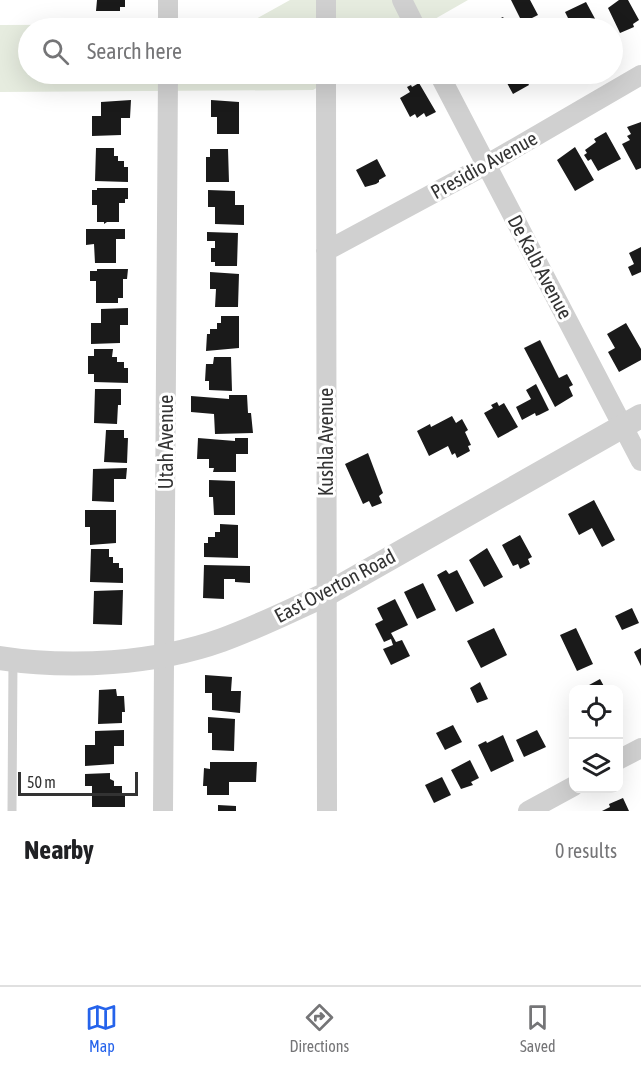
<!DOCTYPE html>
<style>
body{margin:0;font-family:"Asap Condensed",sans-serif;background:#f2f2f2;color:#202124}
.controls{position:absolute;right:18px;bottom:18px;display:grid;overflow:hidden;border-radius:12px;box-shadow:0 6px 24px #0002}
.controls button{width:54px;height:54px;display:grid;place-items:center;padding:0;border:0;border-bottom:2px solid #e0e0e0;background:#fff;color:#202124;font:30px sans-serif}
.scale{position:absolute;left:18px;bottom:15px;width:120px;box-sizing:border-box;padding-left:6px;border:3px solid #333;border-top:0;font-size:16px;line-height:21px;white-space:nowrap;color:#333;-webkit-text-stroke:4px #fff;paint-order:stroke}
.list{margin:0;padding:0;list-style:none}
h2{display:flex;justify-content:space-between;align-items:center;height:78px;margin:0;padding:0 24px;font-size:26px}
h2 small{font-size:20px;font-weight:400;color:#757577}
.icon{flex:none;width:33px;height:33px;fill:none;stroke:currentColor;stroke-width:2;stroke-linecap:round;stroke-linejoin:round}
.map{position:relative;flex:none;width:641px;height:811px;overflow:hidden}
.search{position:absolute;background:#fff;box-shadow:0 6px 24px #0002;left:18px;right:18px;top:18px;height:66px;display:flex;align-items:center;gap:15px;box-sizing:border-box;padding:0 21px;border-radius:33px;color:#757577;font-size:22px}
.sheet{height:174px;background:#fff}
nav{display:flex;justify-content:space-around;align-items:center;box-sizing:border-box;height:84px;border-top:2px solid #e0e0e0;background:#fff;font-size:16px;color:#757577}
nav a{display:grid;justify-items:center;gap:3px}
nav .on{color:#2563eb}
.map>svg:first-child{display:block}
.green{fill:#e6ecdf}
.building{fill:#1a1a1a}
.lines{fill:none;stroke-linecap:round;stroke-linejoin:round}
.service{stroke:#d0d0d0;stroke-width:9}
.minor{stroke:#d0d0d0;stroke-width:20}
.tertiary{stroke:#d0d0d0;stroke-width:24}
.labels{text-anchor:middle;stroke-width:6;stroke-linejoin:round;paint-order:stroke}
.street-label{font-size:20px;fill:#333;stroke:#fff}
</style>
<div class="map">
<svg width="641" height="811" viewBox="0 0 641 811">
<rect width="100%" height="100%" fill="#fff"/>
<path class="green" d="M290 0H468L419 28H28V74H341L313 90 0 92V25L247 24Z"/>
<path class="building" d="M97 0H125V7H120V11H96Z
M511 0H530L538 15 530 19 531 20 522 22Z
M619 0H628L639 20 633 24 634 27 620 33 608 8Z
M586 2 600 28H573L565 12Z
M503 17 510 28H479Z
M502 74H523L529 85 513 94Z
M419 83 436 112 426 117 424 113 417 118 415 114 410 117 400 98 410 92 407 87 411 85 412 87Z
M131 100 130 118H121V135L92 136V116H101V102Z
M211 100 239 102V134H217V117H211Z
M641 122V168L636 170 622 144 630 140 627 136 631 134 627 127Z
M606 132 621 159 598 171 591 159 588 161 584 155 587 153 585 150 596 142 594 139Z
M575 147 594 180 575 191 557 160Z
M96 148H114V156H118V161H124V167H128V182L95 181Z
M210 149H228L229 182H206V157H210Z
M377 159 386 176 379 180V182L376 184 365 187 356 170Z
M97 188H128V199H125V203H119V222H107L104 224V222H97V205H92V190H97Z
M208 190 235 191V205H244V225L215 224V207H208Z
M86 229H125V239H116V263H95L94 244 86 245Z
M207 232 238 233 237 266H215V262H211V248H215V241H207Z
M641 247V272L632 276 628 267 634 264 629 253Z
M97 269H128L127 279H123V298H118V303H96V281H90V271H97Z
M210 272 239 274 238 307H215L216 289H210Z
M128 308V325H120V343L91 344V323H101V309Z
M221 316H239V348L206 351 207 334H210V329H217V323H221Z
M626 323 641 349V360L619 372 608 352 615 348 607 334Z
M540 340 559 378 567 374 573 385 569 387 573 396 555 407 524 348Z
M94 349H113L112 357H117V362H124V368H128V383L94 382V374H88V356H94Z
M214 357H231L232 391 209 390V381H205L206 364H213Z
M536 384 549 410 539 415 536 416 535 413 522 420 516 407 531 399 526 390Z
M95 389H121V405H118L117 424 94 423Z
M229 395H247L248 413H251L253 433 215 434 214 414 191 412V396L229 399Z
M497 402 499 406 504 403 518 427 498 438 484 413 493 408 491 405Z
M452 416 456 423 462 419 468 430 465 432 471 445 468 446 470 451 457 458 455 453 452 455 448 446 429 456 417 431 430 424 431 427Z
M106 430H124V438H128L127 463 104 462Z
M198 438 235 441V438H248V454H236V472H213L214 468H209V459H197Z
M368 453 383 493 379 496 382 503 372 507 369 501 363 504 345 464Z
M127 468 126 479H114V502L92 501 93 469Z
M209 480 235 481V515H214L213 497H209Z
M594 500 615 540 602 547 592 528 579 535 568 514Z
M85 510H116V543L90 545V527H85Z
M220 524 238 525V558L204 557V543H208V537H215V532H220Z
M520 535 532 557 528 559 530 564 520 569 518 564 513 566 502 545Z
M487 548 503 577 484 587 469 560Z
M91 549H109V557H113V563H119V568H123V583L90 582Z
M204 565 250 566V583L235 582V579H224V599L203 598Z
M446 570 449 574 457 570 474 603 456 612 437 575Z
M423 583 436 610 417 619 404 592Z
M123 590 122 625 93 624 94 591Z
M395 599 408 625 391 633 396 642 402 640 410 656 391 665 383 649 393 645 391 639 384 642 375 624 383 620 377 608Z
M632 608 639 623 622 630 615 616Z
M494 628 507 655 481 668 467 641Z
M576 628 593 664 577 671 560 635Z
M641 648V666L634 652Z
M205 675 232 677 231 691H241L240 713 212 710V693H205Z
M600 679 606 690H580Z
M480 682 488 699 477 703 470 688Z
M116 689 117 696H124L125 712H122V723L98 724 99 690Z
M208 717 235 719 234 751 212 750V733H208Z
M453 725 462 742 445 750 436 733Z
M124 730V746H114V764L85 766V745H95V731Z
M537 730 546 747 524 757 516 740Z
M503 735 514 761 491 772 478 745 486 741 487 743Z
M470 760 479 778 471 782 473 785 461 789 451 770Z
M210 762H257L256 782H229V795H207V786H203L204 768 210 769Z
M110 773V779L114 781V786H122V793H125V807H92V786H85V774Z
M442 777 451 795 434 803 425 785Z
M623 798 629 811H602L610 807 609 804Z
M218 805 236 806V811H218Z"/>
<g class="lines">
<path class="service" d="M12 811 13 660"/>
<path class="minor" d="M168 0V28
M402 0 416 28
M326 28V0
M326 74 327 811
M439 74 641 461
M326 251 486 165 641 75
M618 760 641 748
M163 811 168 74
M528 811 574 786"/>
<path class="tertiary" d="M0 658C70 669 155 664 222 640 258 627 292 610 327 594L641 416"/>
</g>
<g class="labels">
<g class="street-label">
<text transform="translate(484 165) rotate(-29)" y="7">Presidio Avenue</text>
<text transform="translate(540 267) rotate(62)" y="7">De Kalb Avenue</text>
<text transform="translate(166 442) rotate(-90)" y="7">Utah Avenue</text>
<text transform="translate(326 442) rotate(-90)" y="7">Kushla Avenue</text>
<text transform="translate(335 586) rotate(-28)" y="7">East Overton Road</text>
</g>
</g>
</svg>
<div class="controls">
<button><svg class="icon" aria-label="locate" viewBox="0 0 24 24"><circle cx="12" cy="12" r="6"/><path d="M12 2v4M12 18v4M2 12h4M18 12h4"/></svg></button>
<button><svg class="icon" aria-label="layers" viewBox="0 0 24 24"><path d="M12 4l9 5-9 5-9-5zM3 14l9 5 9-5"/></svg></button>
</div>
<div class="scale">50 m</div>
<div class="search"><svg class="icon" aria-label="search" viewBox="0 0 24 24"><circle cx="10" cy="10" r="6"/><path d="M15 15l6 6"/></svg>Search here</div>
</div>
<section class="sheet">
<h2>Nearby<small>0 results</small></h2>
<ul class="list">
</ul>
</section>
<nav>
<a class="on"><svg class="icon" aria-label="map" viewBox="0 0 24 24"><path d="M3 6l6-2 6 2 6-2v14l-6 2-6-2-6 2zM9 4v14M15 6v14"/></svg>Map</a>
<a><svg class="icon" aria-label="directions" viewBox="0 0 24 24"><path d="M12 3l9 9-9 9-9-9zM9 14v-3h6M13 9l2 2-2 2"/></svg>Directions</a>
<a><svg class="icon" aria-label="saved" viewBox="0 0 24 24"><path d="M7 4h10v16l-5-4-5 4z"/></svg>Saved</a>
</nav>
